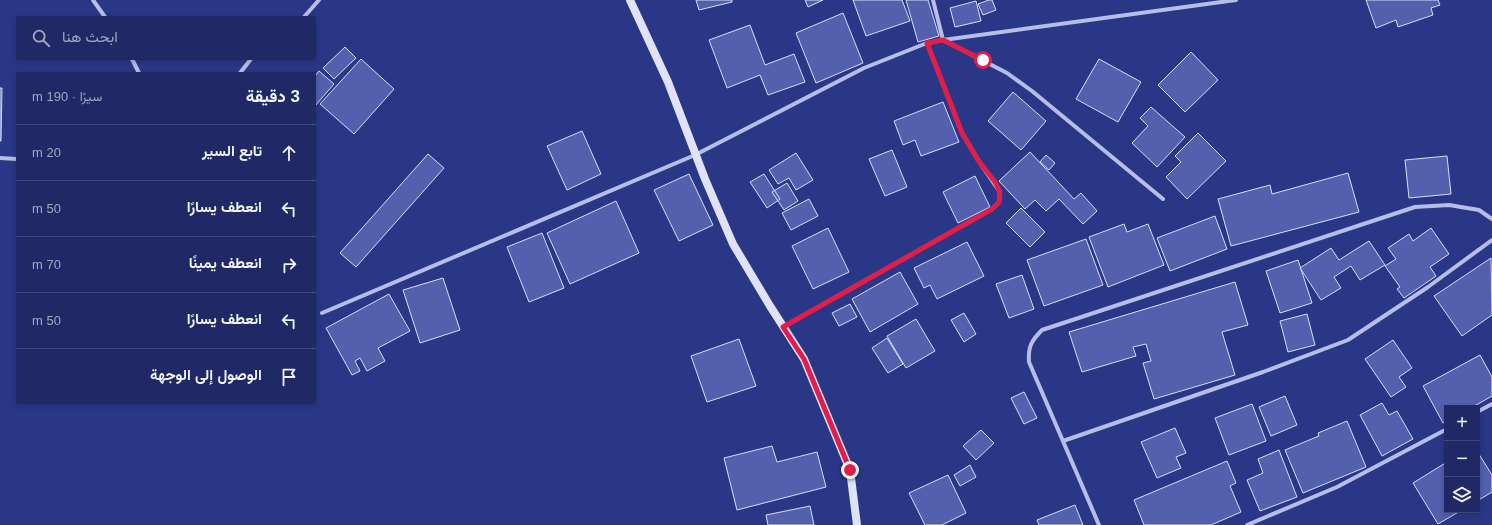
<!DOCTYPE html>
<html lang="ar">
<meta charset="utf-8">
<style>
body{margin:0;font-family:Helvetica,Vazirmatn,sans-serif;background:#28316b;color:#f1f3f6;direction:rtl}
.controls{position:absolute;right:12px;bottom:12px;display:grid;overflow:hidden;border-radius:0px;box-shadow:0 2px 6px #0003}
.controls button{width:36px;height:36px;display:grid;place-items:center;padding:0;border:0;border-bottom:1px solid #3d4579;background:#202965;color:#f1f3f6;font:20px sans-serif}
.stop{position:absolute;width:12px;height:12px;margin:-9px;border:3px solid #e11d48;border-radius:50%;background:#fff}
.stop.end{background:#e11d48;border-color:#fff;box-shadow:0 1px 4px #0008}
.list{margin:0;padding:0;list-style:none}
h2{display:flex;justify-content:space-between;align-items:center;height:52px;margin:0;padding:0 16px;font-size:17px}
h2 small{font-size:13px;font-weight:400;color:#a2a6bf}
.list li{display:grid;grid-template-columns:26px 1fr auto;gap:12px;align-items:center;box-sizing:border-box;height:56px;padding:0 16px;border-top:1px solid #3d4579}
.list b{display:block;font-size:15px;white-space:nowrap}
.list em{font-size:13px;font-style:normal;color:#a2a6bf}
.icon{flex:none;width:22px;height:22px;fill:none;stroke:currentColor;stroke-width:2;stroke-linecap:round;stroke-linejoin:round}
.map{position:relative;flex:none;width:1492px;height:525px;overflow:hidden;direction:ltr}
.search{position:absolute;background:#202965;box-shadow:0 2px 6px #0003;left:16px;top:16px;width:300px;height:44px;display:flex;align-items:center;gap:10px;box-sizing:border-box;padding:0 14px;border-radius:0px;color:#a2a6bf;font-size:15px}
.panel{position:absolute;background:#202965;box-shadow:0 2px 6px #0003;left:16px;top:72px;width:300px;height:332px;border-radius:0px;direction:rtl}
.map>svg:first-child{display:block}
.building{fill:#5360ae;stroke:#dadef6}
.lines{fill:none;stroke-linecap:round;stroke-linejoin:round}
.street{stroke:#b6bee8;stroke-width:4}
.secondary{stroke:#e0e3f7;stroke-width:8}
.route{stroke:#e11d48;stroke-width:5}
</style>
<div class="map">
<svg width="1492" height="525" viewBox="0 0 1492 525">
<rect width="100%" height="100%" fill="#2a3787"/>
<path class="building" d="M696 0H732V2L699 10Z
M805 0H823L808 7Z
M853 0H902L910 21 866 36Z
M906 0H928L939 36 918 42Z
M989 0H992L996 10 983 15 978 4Z
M1366 0H1438L1440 5 1431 8 1433 15 1398 27 1396 20 1376 28Z
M976 1 981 21 955 27 950 8Z
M843 13 863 63 816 83 796 33Z
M750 25 765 65 794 54 805 82 768 95 760 75 727 88 709 40Z
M345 47 356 58 334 79 323 68Z
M1191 52 1218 80 1185 112 1158 85Z
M361 59 394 89 354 134 320 104Z
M1099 59 1141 82 1118 122 1076 99Z
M319 71 334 84 315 106V76Z
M0 88H2L1 141H0Z
M1013 92 1046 121 1021 150 988 121Z
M943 102 959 142 921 156 915 140 903 145 894 121Z
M1151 107 1185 137 1157 167 1132 143 1148 126 1140 118Z
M582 131 601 174 567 190 547 146Z
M1198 133 1226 161 1187 199 1166 177 1181 162 1175 156Z
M892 150 907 187 885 196 869 159Z
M1030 152 1074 199 1081 193 1097 211 1083 224 1059 199 1046 211 1035 200 1025 209 999 181Z
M796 153 813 180 796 190 789 178 778 184 769 170Z
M428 154 444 168 356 267 340 253Z
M1046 155 1055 163 1049 170 1040 162Z
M1447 156 1451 194 1409 198 1405 160Z
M1348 173 1359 212 1231 246 1218 199 1270 185 1272 194Z
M689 174 713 225 679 241 654 190Z
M764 174 780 199 767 208 750 182Z
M975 176 990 207 958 223 943 192Z
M787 183 798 201 784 210 772 192Z
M809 199 818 216 791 230 782 213Z
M616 201 639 253 570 284 547 233Z
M1021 208 1045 232 1030 247 1006 223Z
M1215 216 1227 249 1170 271 1157 238Z
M1124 224 1127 232 1148 224 1164 265 1108 287 1089 237Z
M828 228 849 272 813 289 792 246Z
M1431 228 1449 254 1430 267 1436 276 1404 298 1397 289 1400 287 1385 266 1396 259 1388 248 1409 234 1413 241Z
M542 233 564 288 529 302 507 247Z
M1086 239 1103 285 1044 306 1027 260Z
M1369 241 1385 265 1360 280 1351 266 1334 277 1341 288 1321 300 1300 268 1331 248 1339 260Z
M967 242 984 276 937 299 930 285 924 288 914 268Z
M1491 258 1492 315 1462 336 1434 296Z
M1298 260 1312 303 1280 313 1266 271Z
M900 272 918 304 870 332 852 299Z
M1022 275 1034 309 1009 318 996 284Z
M443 278 460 330 420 343 403 290Z
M1235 282 1248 325 1222 332 1235 375 1154 399 1143 363 1151 361 1146 344 1133 347 1136 356 1082 372 1069 332Z
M389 294 410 331 378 348 385 361 367 371 360 358 355 361 360 371 352 375 326 328Z
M850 304 857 317 839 326 832 313Z
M964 313 976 334 964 342 951 320Z
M1307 314 1315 345 1288 352 1280 321Z
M916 319 935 351 906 368 887 336Z
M887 338 903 364 888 373 872 348Z
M739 339 756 386 707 402 691 356Z
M1393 340 1412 368 1399 377 1406 387 1391 397 1365 359Z
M1480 355 1492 377V396L1471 408H1447V421L1443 423 1423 386Z
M1024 392 1037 418 1024 424 1011 398Z
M1285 396 1297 425 1271 436 1259 407Z
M1382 403 1389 415 1397 411 1413 439 1382 456 1360 415Z
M1252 404 1266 441 1229 455 1215 418Z
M1347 421 1366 467 1303 493 1285 450 1319 436 1318 433Z
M1175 428 1186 453 1176 457 1181 468 1157 478 1141 442Z
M981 430 994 443 976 460 963 446Z
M772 446 777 462 817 452 826 487 737 510 724 458Z
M1279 450 1297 497 1260 511 1247 480 1263 473 1258 459Z
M1477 451 1492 475V492L1477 501Z
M1227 461 1236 483 1230 486 1241 512 1211 525H1144L1134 500Z
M1447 462V510H1462L1438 524 1413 483Z
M970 465 976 477 960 486 954 475Z
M948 475 966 513 942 525H925L909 493Z
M1075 505 1083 525H1039L1037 520Z
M810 506 814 525H768L766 515Z"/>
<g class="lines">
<path class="street" d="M93 0 105 17
M933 0 943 40 1007 73 1032 91 1163 199
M304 17 319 0
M132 59 139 73
M240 73 251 59
M0 158 17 159
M322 313 695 155 864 68 927 43 943 40 1236 0
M783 327 992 209 999 202 1000 192 978 160 962 133 927 43
M1477 412 1492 404
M1063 441 1263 372 1348 340 1428 287 1492 240
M1099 525 1029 362C1028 347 1031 341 1042 330L1415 207 1449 205 1479 210 1492 219
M1247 525 1337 487 1447 429"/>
<path class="secondary" d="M630 0 668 82 705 179 733 244 770 306 804 359 850 470 857 525"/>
</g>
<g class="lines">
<path class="route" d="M850 470 804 359 783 327 992 209 999 202 1000 192 995 182 978 160 962 133 927 43 943 40 983 60"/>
</g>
</svg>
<div class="controls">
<button>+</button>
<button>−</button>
<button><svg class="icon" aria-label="layers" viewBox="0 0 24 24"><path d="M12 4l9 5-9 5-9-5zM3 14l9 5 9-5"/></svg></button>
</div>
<div class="stop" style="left:983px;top:60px"></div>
<div class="stop end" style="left:850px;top:470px"></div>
<div class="search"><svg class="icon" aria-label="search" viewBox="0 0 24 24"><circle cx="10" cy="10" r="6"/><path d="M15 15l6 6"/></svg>ابحث هنا</div>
<section class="panel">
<h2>3 دقيقة<small>سيرًا · 190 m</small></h2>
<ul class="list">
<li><svg class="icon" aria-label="ahead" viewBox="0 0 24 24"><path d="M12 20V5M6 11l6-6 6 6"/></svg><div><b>تابع السير</b></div><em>20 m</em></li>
<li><svg class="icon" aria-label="left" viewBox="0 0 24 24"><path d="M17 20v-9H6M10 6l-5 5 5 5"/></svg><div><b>انعطف يسارًا</b></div><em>50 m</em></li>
<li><svg class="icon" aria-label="right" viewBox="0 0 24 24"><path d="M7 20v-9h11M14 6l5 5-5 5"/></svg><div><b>انعطف يمينًا</b></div><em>70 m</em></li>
<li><svg class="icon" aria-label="left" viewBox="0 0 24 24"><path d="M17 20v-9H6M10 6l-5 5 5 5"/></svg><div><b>انعطف يسارًا</b></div><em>50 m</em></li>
<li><svg class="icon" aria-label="arrive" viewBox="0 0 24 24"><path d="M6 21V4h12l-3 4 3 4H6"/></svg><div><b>الوصول إلى الوجهة</b></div></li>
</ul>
</section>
</div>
